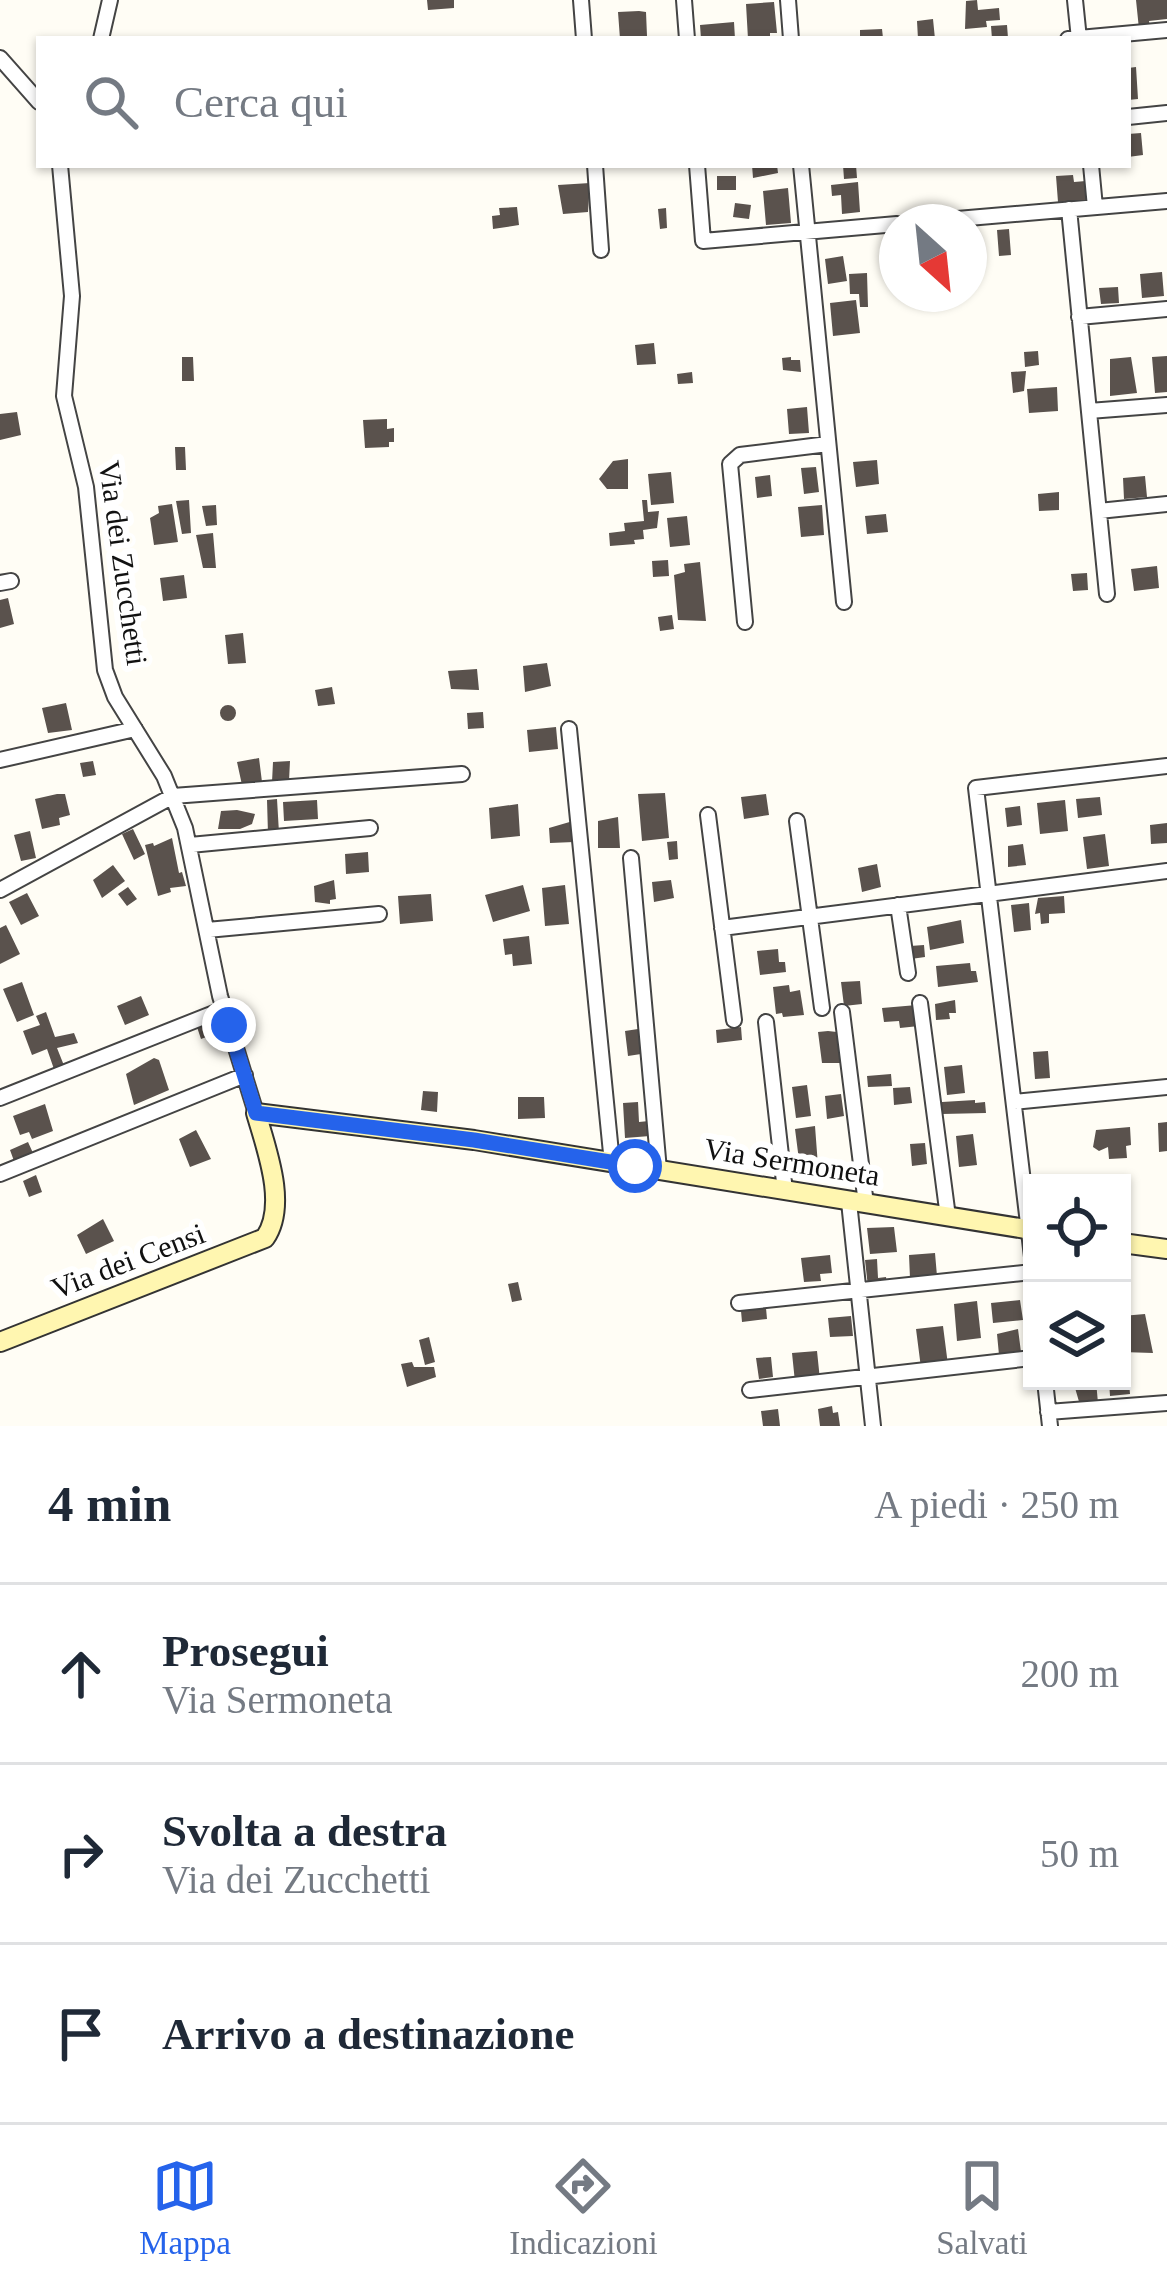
<!DOCTYPE html>
<html lang="it">
<meta charset="utf-8">
<style>
body{margin:0;font-family:Georgia,serif;background:#f2f2f3;color:#1f2937}
.controls{position:absolute;right:36px;bottom:36px;display:grid;overflow:hidden;border-radius:0px;box-shadow:0 3px 9px #0004}
.controls button{width:108px;height:108px;display:grid;place-items:center;padding:0;border:0;border-bottom:3px solid #e0e1e3;background:#fff;color:#1f2937;font:60px sans-serif}
.compass{position:absolute;left:879px;top:204px;width:108px;height:108px;border-radius:50%;background:#fff;box-shadow:0 3px 9px #0004;rotate:153deg}
.stop{position:absolute;width:36px;height:36px;margin:-27px;border:9px solid #2563eb;border-radius:50%;background:#fff}
.stop.end{background:#2563eb;border-color:#fff;box-shadow:0 3px 12px #0008}
.list{margin:0;padding:0;list-style:none}
h2{display:flex;justify-content:space-between;align-items:center;height:156px;margin:0;padding:0 48px;font-size:51px}
h2 small{font-size:39px;font-weight:400;color:#747a83}
.list li{display:grid;grid-template-columns:78px 1fr auto;gap:36px;align-items:center;box-sizing:border-box;height:180px;padding:0 48px;border-top:3px solid #e0e1e3}
.list b{display:block;font-size:45px;white-space:nowrap}
.list p{margin:0;font-size:39px;white-space:nowrap;color:#747a83}
.list em{font-size:39px;font-style:normal;color:#747a83}
.icon{flex:none;width:66px;height:66px;fill:none;stroke:currentColor;stroke-width:2;stroke-linecap:round;stroke-linejoin:round}
.map{position:relative;flex:none;width:1167px;height:1426px;overflow:hidden}
.search{position:absolute;background:#fff;box-shadow:0 3px 9px #0004;left:36px;right:36px;top:36px;height:132px;display:flex;align-items:center;gap:30px;box-sizing:border-box;padding:0 42px;border-radius:0px;color:#747a83;font-size:45px}
.sheet{height:696px;background:#fff}
nav{display:flex;justify-content:space-around;align-items:center;box-sizing:border-box;height:168px;border-top:3px solid #e0e1e3;background:#fff;font-size:33px;color:#747a83}
nav a{display:grid;justify-items:center;gap:6px}
nav .on{color:#2563eb}
.map>svg:first-child{display:block}
.building{fill:#5a524d}
.lines{fill:none;stroke-linecap:round;stroke-linejoin:round}
.street-casing{stroke:#444;stroke-width:18}
.secondary-casing{stroke:#333;stroke-width:22}
.street{stroke:#fff;stroke-width:14}
.secondary{stroke:#fff6b0;stroke-width:18}
.route{stroke:#2563eb;stroke-width:15}
.labels{text-anchor:middle;stroke-width:12;stroke-linejoin:round;paint-order:stroke}
.street-label{font-size:30px;fill:#111;stroke:#fff}
</style>
<div class="map">
<svg width="1167" height="1426" viewBox="0 0 1167 1426">
<rect width="100%" height="100%" fill="#fffdf5"/>
<path class="building" d="M427 0H454V8L428 10Z
M977 0 978 10 999 8 1000 20 986 21 987 27 965 29 966 1Z
M1136 0H1167V19L1149 21 1150 27 1139 29Z
M774 2 777 33H770V39H748L746 4Z
M639 11 646 12 647 36 620 39 618 12Z
M933 19 935 39H918L917 21Z
M734 22 735 39H701L700 25Z
M1007 25 1008 38 992 39 991 26Z
M882 29 883 38 860 39V30Z
M1136 67 1138 99 1128 100V68Z
M1141 133 1143 155 1128 157V134Z
M752 165H777L778 173 753 178Z
M843 165H856L857 178 844 179Z
M1073 175 1074 182 1086 181 1087 200 1058 202 1056 176Z
M717 176H736V190H717Z
M858 182 860 212 842 214 841 195 832 196 831 185Z
M590 183 588 212 563 214 558 185Z
M788 188 791 223 766 225 763 191Z
M735 203 751 205 749 219 733 217Z
M517 207 519 225 493 229 492 216 500 215 499 208Z
M666 208 667 228 660 229 658 209Z
M1009 229 1011 255 999 256 997 230Z
M843 256 847 281 828 284 825 259Z
M1162 272 1164 296 1142 298 1140 274Z
M867 273 868 307H860L859 294H850L849 274Z
M1118 287 1119 303 1101 304 1099 288Z
M856 300 860 333 833 336 830 303Z
M654 343 656 364 637 365 635 345Z
M1038 351 1039 365 1025 367 1024 352Z
M1167 356V392L1155 393 1152 357Z
M182 357H193L194 381H182Z
M791 357V360H800L801 372 783 370 782 358Z
M1131 357 1137 393 1110 396V359Z
M1026 371 1024 391 1013 393 1011 372Z
M692 372 693 383 678 384 677 374Z
M1057 387 1058 411 1029 413 1027 389Z
M807 407 809 433 789 434 787 409Z
M17 412 21 435 0 440V414Z
M387 419V429L394 428V442H389V447L365 448 363 420Z
M175 447H185L186 470H176Z
M628 459V489H607L599 479 613 461Z
M877 460 879 484 856 487 853 462Z
M816 467 819 492 804 494 801 468Z
M671 472 674 503 651 505 648 474Z
M770 475 772 496 757 498 755 477Z
M1145 476 1147 497 1124 499 1123 478Z
M1059 492V510L1039 511 1038 494Z
M189 500 191 533 182 534 176 501Z
M642 500H647L648 512 659 511 657 528 643 530 644 539 634 540 635 544 610 546 609 533 625 531 624 523 644 521Z
M172 504 178 542 154 545 150 518 159 513 158 506Z
M216 505 217 525 206 526 202 506Z
M822 505 824 535 801 537 798 507Z
M886 514 888 532 867 534 865 516Z
M687 516 690 545 670 547 667 518Z
M213 533 216 568H203L196 535Z
M668 560 669 576 653 577 652 561Z
M700 562 706 621 678 620 674 575 685 572 684 564Z
M1157 566 1159 588 1134 591 1131 569Z
M1087 573 1088 590 1073 591 1071 574Z
M184 575 187 598 163 601 160 578Z
M8 598 14 624 0 628V600Z
M672 615 674 629 660 631 658 617Z
M243 633 246 663 228 664 225 635Z
M547 663 551 686 525 692 523 666Z
M477 669 479 690 451 689 448 671Z
M332 687 335 704 318 706 315 690Z
M66 703 72 730 48 733 42 708Z
M220 713a8 8 0 1 1 16 0a8 8 0 1 1-16 0Z
M483 712 484 728 468 729 467 713Z
M556 727 558 749 529 752 527 730Z
M259 758 262 782 242 785 237 762Z
M93 761 96 775 83 777 80 763Z
M290 761 289 781 272 782 273 762Z
M665 793 669 838 642 841 638 794Z
M57 794H65L70 815 59 818 60 825 42 829 35 799Z
M766 794 769 815 744 819 741 797Z
M1100 797 1102 815 1078 818 1076 799Z
M277 799 279 833 268 834 267 800Z
M317 800 318 819 284 821 283 802Z
M1065 800 1068 831 1040 834 1037 803Z
M518 804 520 836 491 839 489 808Z
M1020 806 1022 825 1007 827 1005 808Z
M237 810 255 814 252 824 240 829H218L221 811Z
M618 817 620 848H598V821Z
M573 821 574 842 550 843 549 828Z
M1167 823V843L1151 844 1150 825Z
M133 829 145 854 134 860 122 834Z
M30 831 36 858 21 861 14 835Z
M1105 834 1109 866 1087 869 1083 837Z
M172 838 179 873 182 872 186 886 170 888 171 892 158 896 145 845 153 843 154 846Z
M677 841 678 859 669 860 667 842Z
M1023 844 1026 865 1008 867V846Z
M368 852 369 872 346 874 345 854Z
M877 864 881 887 862 892 858 868Z
M113 865 125 881 102 898 93 880Z
M334 880 336 899 330 900V904L315 902 314 886Z
M671 880 674 898 654 902 652 882Z
M523 885 530 911 493 922 485 895Z
M565 885 569 924 545 926 542 888Z
M128 887 137 899 127 906 118 894Z
M27 893 39 916 21 925 9 902Z
M431 894 433 921 400 924 398 896Z
M1064 896 1065 913 1049 914V923L1041 924 1040 913 1035 914 1038 898Z
M1029 903 1031 930 1014 932 1011 905Z
M961 920 964 943 930 950 927 927Z
M6 925 20 954 0 964V928Z
M529 936 532 964 513 966 512 954 505 955 503 939Z
M924 945 925 957 911 959 910 946Z
M778 949 779 962H785L786 972 760 975 757 951Z
M970 963 971 971H976L978 982 938 987 936 966Z
M860 981 862 1004 844 1006 841 982Z
M22 982 34 1015 17 1022 3 989Z
M789 985 790 992 800 990 804 1015 783 1017 782 1013 776 1014 773 987Z
M141 996 149 1015 125 1025 117 1006Z
M955 1000 956 1013H949L950 1019 936 1020 935 1004Z
M917 1005 919 1026 900 1028 899 1021 884 1022 882 1008Z
M46 1012 55 1037 74 1033 78 1043 57 1048 65 1068 55 1072 47 1049 32 1055 23 1031 40 1025 36 1016Z
M210 1022 214 1034 201 1039 197 1027Z
M741 1027 742 1040 717 1043 716 1030Z
M638 1029 641 1054 628 1056 625 1031Z
M828 1031 837 1032 841 1063H822L818 1032Z
M1048 1051 1050 1078 1035 1079 1033 1052Z
M154 1058 159 1060 169 1090 134 1105 126 1074Z
M962 1065 965 1093 947 1095 944 1067Z
M891 1074 892 1086 868 1087 867 1076Z
M807 1085 811 1116 796 1118 792 1087Z
M910 1087 912 1103 894 1105 893 1088Z
M423 1091 438 1092 437 1112 421 1110Z
M841 1094 844 1116 827 1119 825 1096Z
M518 1097H544L545 1118 518 1119Z
M975 1100V1103L985 1102 986 1113 942 1114V1102Z
M638 1102 639 1122 649 1121 650 1136 625 1138 623 1103Z
M45 1104 53 1131 32 1139 29 1132 20 1135 13 1116Z
M1167 1122V1151L1159 1152 1158 1123Z
M815 1126 818 1166 800 1168 795 1129Z
M1130 1127 1131 1145 1126 1146 1127 1158 1109 1159 1108 1147 1099 1151 1093 1147 1096 1130Z
M196 1130 211 1159 190 1167 179 1139Z
M973 1134 977 1165 959 1167 956 1136Z
M28 1142 33 1153 14 1161 10 1150Z
M925 1143 927 1164 912 1166 910 1144Z
M36 1175 42 1192 29 1197 23 1181Z
M103 1219 114 1241 86 1254 77 1235Z
M894 1227 897 1252 870 1254 867 1228Z
M935 1253 937 1276 910 1278 909 1255Z
M830 1255 832 1273 820 1274 821 1281 804 1282 801 1258Z
M877 1259 878 1278 886 1277 887 1285 868 1287 865 1260Z
M518 1282 522 1300 512 1302 508 1284Z
M1020 1300 1023 1320 993 1323 991 1303Z
M977 1301 981 1338 957 1341 954 1304Z
M766 1308 767 1319 742 1322 741 1311Z
M1145 1314 1153 1353 1122 1352V1316Z
M851 1316 853 1336 830 1337 828 1318Z
M943 1326 948 1365 921 1368 916 1329Z
M1018 1329 1021 1352 999 1355 997 1334Z
M429 1337 435 1362 425 1365 419 1340Z
M817 1351 820 1380 795 1382 792 1353Z
M771 1357 773 1377 759 1379 756 1358Z
M412 1362 414 1367H434L436 1377 407 1387 401 1364Z
M1122 1370H1128L1130 1394 1110 1396 1109 1381H1122Z
M1073 1381H1096L1098 1403 1080 1405Z
M832 1406 833 1413 838 1412 840 1426H820L818 1409Z
M778 1409 780 1426H763L761 1411Z"/>
<g class="lines">
<g class="street-casing">
<path id="street" d="M581 0 584 39
M684 0 687 39
M788 0 791 39
M1075 0 1079 39
M101 39 110 0
M1068 39 1167 30
M0 58 39 102
M1128 117 1167 113
M60 165 72 296 64 396 86 487 105 670 115 697 164 776 185 828 220 996 256 1113
M595 165 601 250
M697 165 703 241 897 224
M801 165 844 602
M1091 165 1095 207
M1069 209 1107 594
M922 222 1167 201
M1079 317 1167 309
M1089 411 1167 405
M1099 511 1167 504
M0 583 11 581
M745 622 730 464 740 455 828 444
M569 729 612 1163
M0 760 135 729
M708 815 734 1020
M797 821 822 1008
M190 845 370 828
M631 858 659 1170
M0 890 173 796 462 774
M898 905 908 973
M722 928 1167 871
M207 930 379 914
M920 1003 948 1217
M842 1012 866 1204
M766 1022 785 1191
M0 1098 224 1009
M1014 1102 1167 1087
M0 1174 245 1075
M849 1202 873 1426
M1032 1257 976 788 1167 766
M739 1303 1032 1272
M1045 1381 1050 1426
M750 1390 1032 1358
M1048 1412 1167 1403"/>
</g>
<g class="secondary-casing">
<path id="secondary" d="M1122 1243 1167 1249
M0 1342 265 1238C288 1205 266 1148 256 1113L474 1140 1032 1230"/>
</g>
<use href="#street" class="street"/>
<use href="#secondary" class="secondary"/>
</g>
<g class="lines">
<path class="route" d="M229 1025 256 1113 474 1140 635 1166"/>
</g>
<g class="labels">
<g class="street-label">
<text transform="translate(123 563) rotate(82)" y="10">Via dei Zucchetti</text>
<text transform="translate(792 1162) rotate(9)" y="10">Via Sermoneta</text>
<text transform="translate(128 1261) rotate(-21)" y="10">Via dei Censi</text>
</g>
</g>
</svg>
<div class="controls">
<button><svg class="icon" aria-label="locate" viewBox="0 0 24 24"><circle cx="12" cy="12" r="6"/><path d="M12 2v4M12 18v4M2 12h4M18 12h4"/></svg></button>
<button><svg class="icon" aria-label="layers" viewBox="0 0 24 24"><path d="M12 4l9 5-9 5-9-5zM3 14l9 5 9-5"/></svg></button>
</div>
<svg class="compass" viewBox="-18 -18 36 36"><path d="M0-13l5 13h-10z" fill="#e53935"/><path d="M0 13l5-13h-10z" fill="#747a83"/></svg>
<div class="stop" style="left:635px;top:1166px"></div>
<div class="stop end" style="left:229px;top:1025px"></div>
<div class="search"><svg class="icon" aria-label="search" viewBox="0 0 24 24"><circle cx="10" cy="10" r="6"/><path d="M15 15l6 6"/></svg>Cerca qui</div>
</div>
<section class="sheet">
<h2>4 min<small>A piedi · 250 m</small></h2>
<ul class="list">
<li><svg class="icon" aria-label="ahead" viewBox="0 0 24 24"><path d="M12 20V5M6 11l6-6 6 6"/></svg><div><b>Prosegui</b><p>Via Sermoneta</p></div><em>200 m</em></li>
<li><svg class="icon" aria-label="right" viewBox="0 0 24 24"><path d="M7 20v-9h11M14 6l5 5-5 5"/></svg><div><b>Svolta a destra</b><p>Via dei Zucchetti</p></div><em>50 m</em></li>
<li><svg class="icon" aria-label="arrive" viewBox="0 0 24 24"><path d="M6 21V4h12l-3 4 3 4H6"/></svg><div><b>Arrivo a destinazione</b></div></li>
</ul>
</section>
<nav>
<a class="on"><svg class="icon" aria-label="map" viewBox="0 0 24 24"><path d="M3 6l6-2 6 2 6-2v14l-6 2-6-2-6 2zM9 4v14M15 6v14"/></svg>Mappa</a>
<a><svg class="icon" aria-label="directions" viewBox="0 0 24 24"><path d="M12 3l9 9-9 9-9-9zM9 14v-3h6M13 9l2 2-2 2"/></svg>Indicazioni</a>
<a><svg class="icon" aria-label="saved" viewBox="0 0 24 24"><path d="M7 4h10v16l-5-4-5 4z"/></svg>Salvati</a>
</nav>
